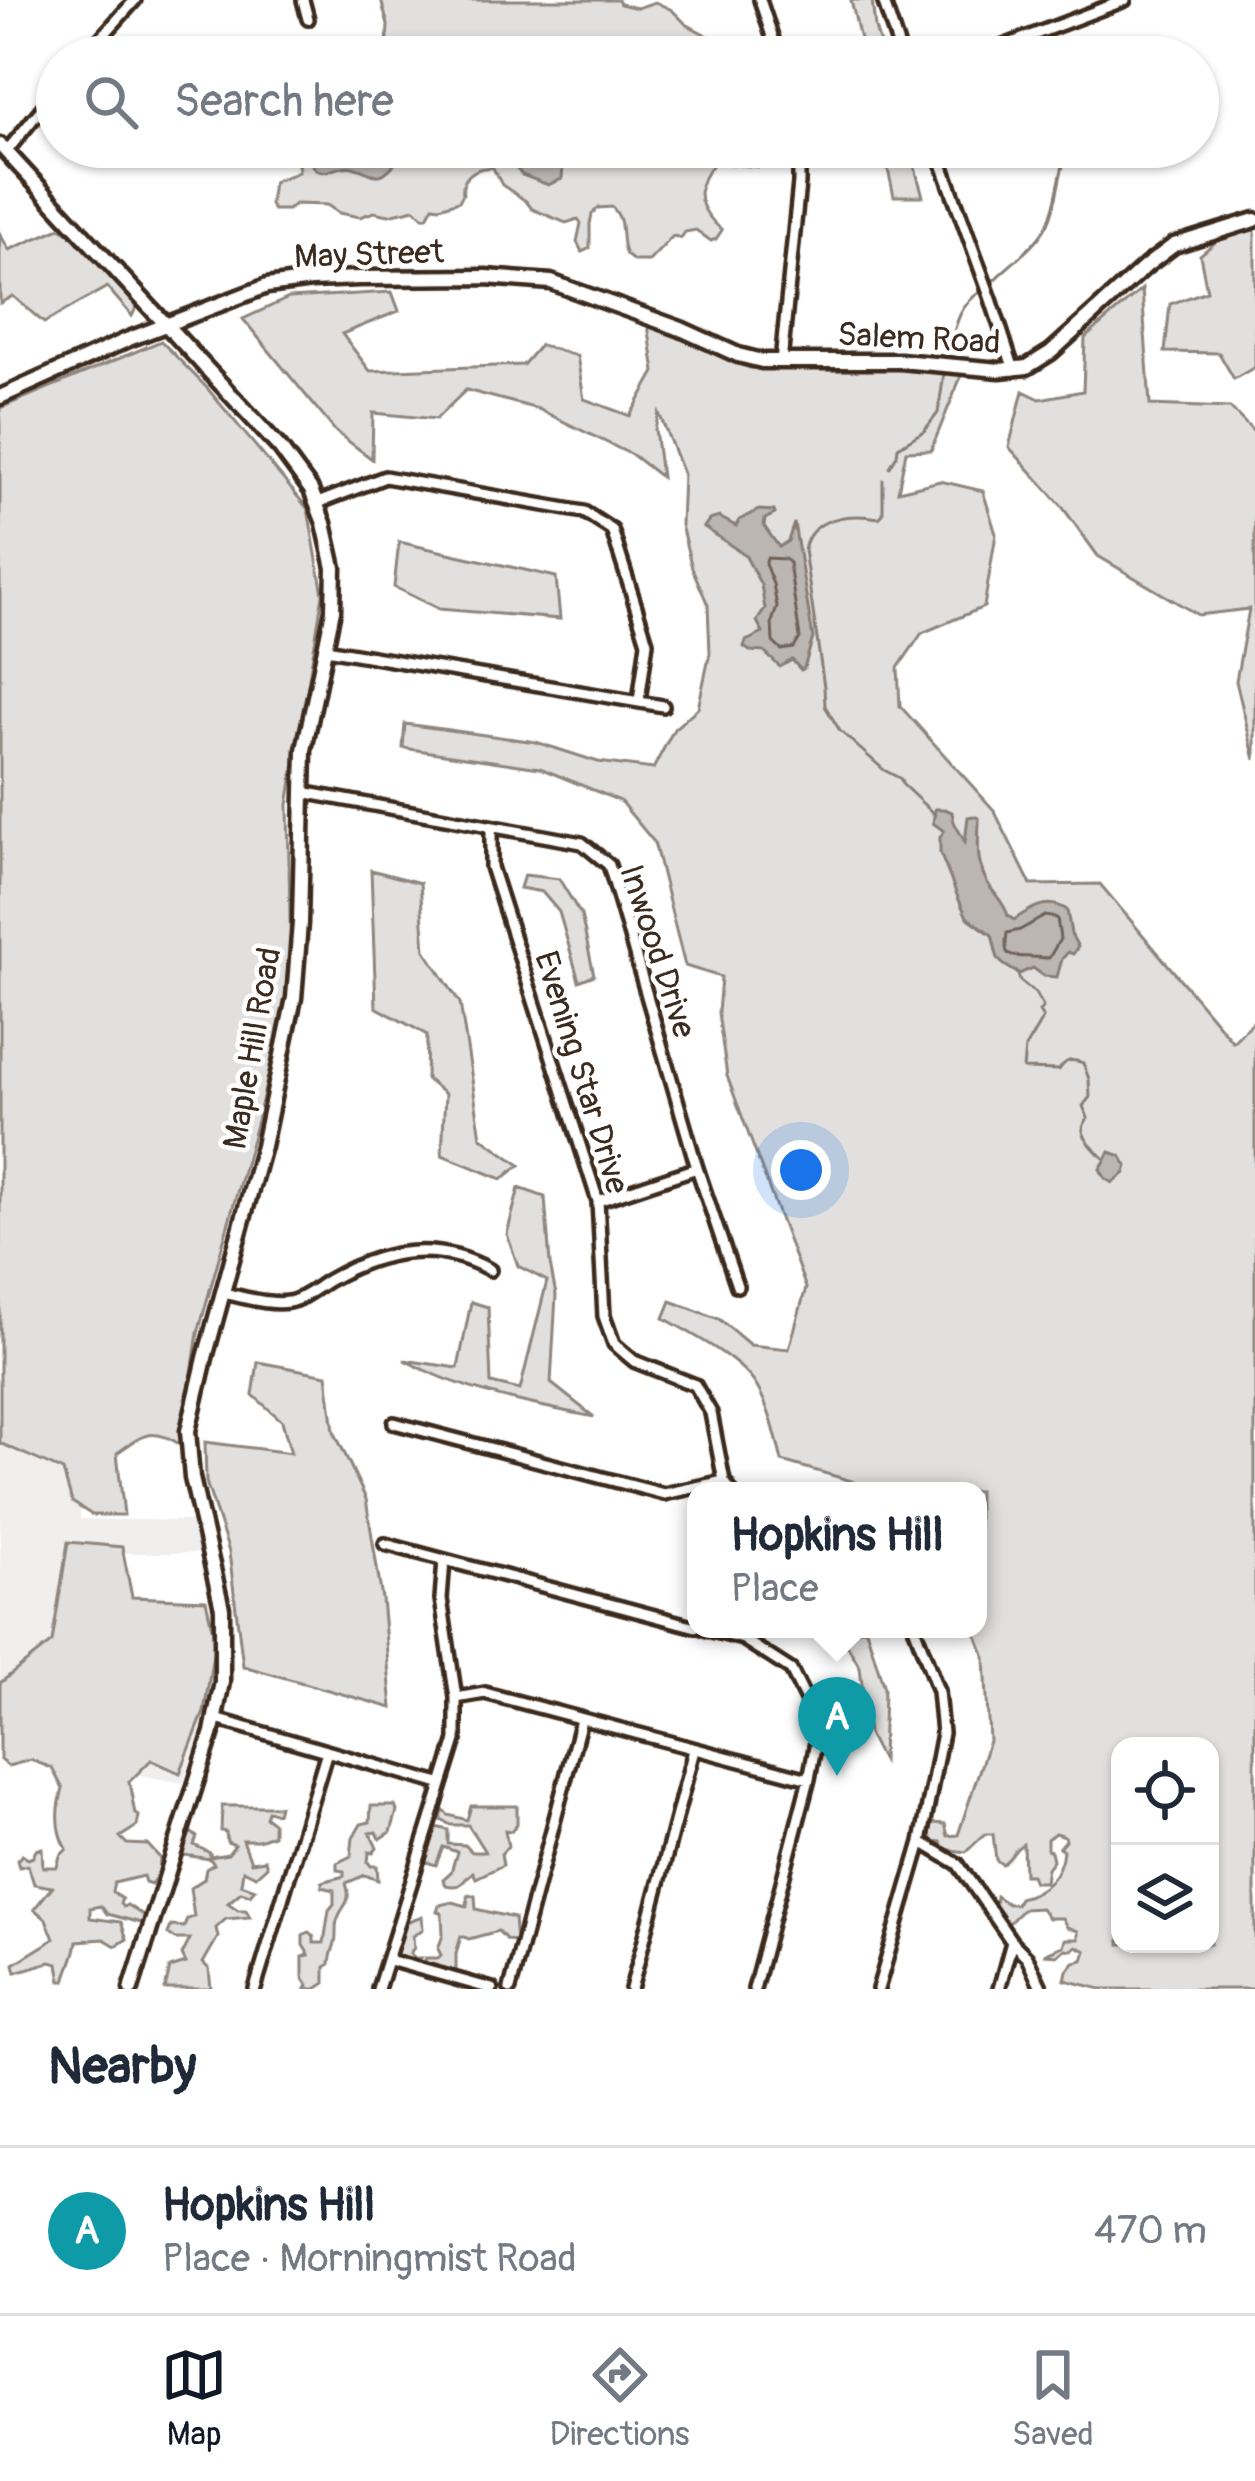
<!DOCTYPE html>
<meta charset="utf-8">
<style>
body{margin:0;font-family:Pangolin,sans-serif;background:#f2f2f3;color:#1f2937}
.controls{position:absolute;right:36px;bottom:36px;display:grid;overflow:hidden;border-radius:24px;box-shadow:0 3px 9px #0004}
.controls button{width:108px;height:108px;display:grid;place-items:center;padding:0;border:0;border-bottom:3px solid #e0e1e3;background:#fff;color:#1f2937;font:60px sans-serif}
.you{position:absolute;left:801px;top:1170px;width:42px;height:42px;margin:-30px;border:9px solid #fff;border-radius:50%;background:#1a73e8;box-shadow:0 0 0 18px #1a73e833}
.badge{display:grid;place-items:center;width:78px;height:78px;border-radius:50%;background:#111827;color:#fff;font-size:39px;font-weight:700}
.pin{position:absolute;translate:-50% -99px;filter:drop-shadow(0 3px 6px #0008)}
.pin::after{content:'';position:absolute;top:63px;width:42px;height:36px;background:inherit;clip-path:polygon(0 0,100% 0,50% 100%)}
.popup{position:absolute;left:687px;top:1482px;width:300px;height:156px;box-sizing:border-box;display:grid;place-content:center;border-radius:24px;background:#fff;filter:drop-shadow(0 3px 9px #0005);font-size:39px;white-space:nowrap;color:#747a83}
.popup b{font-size:45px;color:#1f2937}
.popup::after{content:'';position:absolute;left:50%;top:100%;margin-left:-24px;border:24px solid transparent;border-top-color:#fff}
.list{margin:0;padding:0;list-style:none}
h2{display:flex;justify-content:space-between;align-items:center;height:156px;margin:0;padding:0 48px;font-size:51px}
h2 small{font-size:39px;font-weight:400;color:#747a83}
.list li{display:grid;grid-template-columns:78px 1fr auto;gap:36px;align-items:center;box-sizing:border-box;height:168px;padding:0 48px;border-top:3px solid #e0e1e3}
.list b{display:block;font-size:45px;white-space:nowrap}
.list p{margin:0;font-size:39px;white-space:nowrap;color:#747a83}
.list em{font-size:39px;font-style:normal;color:#747a83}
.icon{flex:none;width:66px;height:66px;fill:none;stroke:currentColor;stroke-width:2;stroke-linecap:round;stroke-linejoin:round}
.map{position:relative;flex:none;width:1255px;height:1989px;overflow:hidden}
.search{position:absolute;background:#fff;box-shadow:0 3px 9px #0004;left:36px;right:36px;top:36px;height:132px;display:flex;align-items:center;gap:30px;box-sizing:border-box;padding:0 42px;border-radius:66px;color:#747a83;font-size:45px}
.sheet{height:324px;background:#fff}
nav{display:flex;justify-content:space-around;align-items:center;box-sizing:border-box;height:168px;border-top:3px solid #e0e1e3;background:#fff;font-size:33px;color:#747a83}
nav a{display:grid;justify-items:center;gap:6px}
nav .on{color:#111827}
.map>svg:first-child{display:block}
.built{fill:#f1efee}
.green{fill:#e2e0de;stroke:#8e857e;stroke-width:3;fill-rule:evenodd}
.water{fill:#bcb6b3;stroke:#887e77;stroke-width:3}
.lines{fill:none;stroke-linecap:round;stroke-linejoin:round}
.shore{stroke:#6f625a;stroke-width:3}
.stream{stroke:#887e77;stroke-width:3}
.street-casing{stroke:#3b2a1e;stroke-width:18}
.secondary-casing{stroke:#3b2a1e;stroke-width:21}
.street{stroke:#fff;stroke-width:9}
.secondary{stroke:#fff;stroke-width:12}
.labels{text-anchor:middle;stroke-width:9;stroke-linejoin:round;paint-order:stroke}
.street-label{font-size:33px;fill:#3b2a1e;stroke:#fff}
</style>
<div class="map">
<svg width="1255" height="1989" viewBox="0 0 1255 1989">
<rect width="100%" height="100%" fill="#fff"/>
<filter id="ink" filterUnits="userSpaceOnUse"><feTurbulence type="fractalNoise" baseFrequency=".00833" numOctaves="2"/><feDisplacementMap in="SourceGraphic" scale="24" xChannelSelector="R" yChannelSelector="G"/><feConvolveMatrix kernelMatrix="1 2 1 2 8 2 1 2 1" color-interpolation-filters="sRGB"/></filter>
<g filter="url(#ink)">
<path class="built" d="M0 1426 81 1441 80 1519 193 1521 202 1553H76L74 1604 213 1607 215 1641 210 1707 183 1783 0 1749Z"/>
<path class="green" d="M381 0H618L620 4 637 8 655 2 672 10 686 24 747 57H397L387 48 388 25Z
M851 0H872L875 28 884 57H864Z
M292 147H784L758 167 715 162C691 188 698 209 722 230L716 239 711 241 696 230 685 232 681 238 673 236 649 261H634L626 255C618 238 627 222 612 207L598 208 592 214 590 224V248L582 252 577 242 581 223 578 219 566 223 532 209 526 201 502 185 493 168C476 166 460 177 463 194L459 201 440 207 433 206 427 217H423L415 209 389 215 374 212 360 217 339 213 327 205 295 204 288 210H273L270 205 273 182 298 172 299 168Z
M883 147H909L923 196H894Z
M1255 226V367L1234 379 1219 353 1165 352 1170 304 1207 291 1200 255 1220 238Z
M60 228 77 238 138 304 132 316 107 287 44 323 13 296 0 303V234L9 250Z
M1142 289 1150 405 1230 408 1255 433V760L1236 681 1249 609 1198 615 1098 556 1061 505 1009 447 1023 391 1040 399 1083 391 1085 338Z
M392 292 399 311 342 334 370 371 523 365 540 345 577 356 584 399 630 416 655 372 648 325 750 368 887 367 962 374 931 450 906 451 898 491 940 481 983 491 996 534 984 607 922 633 898 668 900 706 994 810 1031 885 1100 884 1233 1042 1255 1019V1989H1101L1065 1980 1067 1971 1074 1962 1083 1960 1086 1951 1076 1946 1072 1950 1065 1949 1058 1955 1044 1954 1063 1946 1065 1939H1078V1931L1067 1927 1062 1918H1048L1041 1908 1023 1909 1007 1925 994 1912 996 1896 1008 1904H1016L1019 1898C1043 1893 1061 1876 1063 1850L1059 1847 1065 1840 1064 1836 1055 1833 1047 1839V1849L1051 1851 1053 1860 1047 1868 1045 1882H1034L1031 1875H1024L1023 1844C1013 1849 1012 1859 1002 1864L996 1860 993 1834H985L966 1852 944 1849 941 1842 933 1841 930 1835 932 1823 945 1824 948 1836 958 1835 989 1741 985 1657 974 1629H978V1491H866L852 1481 782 1461C776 1436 770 1409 757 1387 741 1359 691 1334 664 1318L671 1301 719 1319 750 1345 789 1349 806 1288 727 1076 718 1013 721 977 685 966 654 842 620 801 540 768 403 748 405 724 536 742 598 762 653 769 674 729 698 708 710 653 708 605 692 568 681 525 683 474 659 413 655 429 661 477 634 456 538 409 466 390 436 419 373 413 372 459 336 432 243 319 289 298ZM1120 1746H1210V1944H1120Z
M161 341 207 388 308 509 323 594 288 805 291 974 260 1110 198 1333 181 1445C152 1426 143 1435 117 1453L124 1515H92L72 1502 63 1471 0 1443V408Z
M399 542 556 577 560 619 439 609 394 587Z
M371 870 420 883 425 950 460 1003 481 1137 520 1165 502 1179 442 1155 445 1094 426 1079 427 1035 376 1007Z
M524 875 559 879 581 915 594 975 579 981 559 912 542 892 520 888Z
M519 1188 545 1197 550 1264 556 1295 551 1383 594 1417C528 1404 464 1392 404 1360L458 1368 471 1302 488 1307 491 1383 520 1390 547 1281 518 1266 507 1234Z
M258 1362 327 1375 334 1431 366 1499 382 1599 392 1708 243 1666 229 1552 206 1482 205 1442 291 1453 282 1421 253 1395Z
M68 1542 122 1547 132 1597 206 1600 215 1641 204 1712 180 1773 151 1760 129 1782 135 1814 139 1816 137 1826 120 1837 127 1844 148 1845 160 1858 159 1873 151 1884 145 1882 143 1876 114 1883 112 1892 122 1899 120 1904 123 1907 127 1905 149 1919 145 1924 107 1914 101 1906 90 1908V1918L121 1922 127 1939 116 1946 104 1939 77 1941C75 1957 69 1966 65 1981H61L58 1964 50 1962 16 1972 14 1964 54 1939 46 1919 34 1909 52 1887 34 1884 28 1865 19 1867 17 1860 22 1855 28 1859 33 1857 36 1850 42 1848 43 1867H57L60 1856 67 1849C56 1830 57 1809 63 1789L52 1768 31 1760 8 1766 0 1760V1683L52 1642Z
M838 1629H866L884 1688 882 1761 868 1734 860 1667Z
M222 1806H279L277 1813 267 1811 265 1817 273 1823V1835L258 1840H243L251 1862 265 1860 267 1866 256 1876 243 1870 241 1884 255 1889 250 1895 241 1892 228 1903 238 1910H246L250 1917 226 1919 216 1928 218 1937 203 1963 209 1969 211 1989H165L170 1968 186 1963 182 1955 190 1939H176L168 1934 171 1926 184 1927 187 1919 194 1917 190 1888 204 1879 206 1869 214 1864 210 1859 177 1854 183 1835 192 1833 197 1837 194 1845 210 1853V1857L228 1854 235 1845 227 1842 226 1832 221 1831Z
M371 1806H395L397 1811 391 1832 380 1839 377 1832 370 1833 377 1848 373 1853 369 1852 368 1862 371 1866H377L378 1880 365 1875 346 1883C353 1905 341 1905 337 1921 335 1928 337 1936 335 1943 333 1950 330 1957 330 1964L325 1967V1983L316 1989H306L308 1985 303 1977V1957L309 1955 303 1945V1935L309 1932 314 1937V1943H324L329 1910 334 1904V1890L322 1887V1882L344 1876V1871L337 1870V1863L351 1856 353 1838 361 1824 370 1822Z
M471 1806H517V1824L511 1831 505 1830 508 1846 501 1854 503 1865 476 1878 473 1872C462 1881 463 1889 446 1885L443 1879 451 1872 457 1852 443 1847 436 1865 423 1861 436 1827 448 1830V1844L465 1845 472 1852H485L468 1825H451L441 1820 443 1810 448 1815 467 1820Z
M468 1895 475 1896 476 1909 514 1918 516 1941 507 1940 498 1931 469 1939 461 1936 456 1954V1975L422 1966 426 1958H438L441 1955 438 1949 443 1935 442 1913 437 1911 439 1905 453 1902 467 1906Z
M422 1916 423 1929 413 1936 414 1948 410 1953 415 1958H421L416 1963 398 1957 396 1948 406 1922Z"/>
<path class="water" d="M307 147H470C459 150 449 146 439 150 424 154 414 158 398 160 378 184 377 174 353 167 333 162 315 191 307 147Z
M510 147C536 147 546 143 563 166L562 179 548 185 522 175 508 159Z
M759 510 774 511 775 514 765 519 764 526 779 547 788 541 794 523 813 638 804 668 801 670 792 660 780 667 764 652 750 651 744 647 746 641 763 633 757 621 765 609 761 585 745 555 704 527 709 520 719 517 736 526 739 520Z
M935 809H945L952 812 954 822 965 842 968 817 973 816 979 818C979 841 975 859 986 880 993 894 1004 901 1008 916L1014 920C1031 908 1048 897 1067 910L1071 934 1078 947 1073 954 1068 952 1062 959 1057 977 1044 976 1033 968 1019 974C991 958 1000 961 992 935L967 917 959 900 940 853V837L944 831 933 823Z
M1110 1152 1121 1156 1127 1166 1125 1173 1112 1183 1105 1178 1100 1169Z"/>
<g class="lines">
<path class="shore" d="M767 558 785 559 789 563 800 638 794 648 781 650 773 642 772 622 777 607 773 584 765 564Z
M1045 916 1057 918 1060 939 1049 958C1043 958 1037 957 1031 957 1009 956 1003 959 1007 933L1020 930Z"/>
<path class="stream" d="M994 280C1011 263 1038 245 1048 223 1059 200 1058 172 1069 147
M947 357C955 332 956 307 980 292
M890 467 897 455 898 447 924 431 938 413 944 374
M883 480V514L879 518C851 513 810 516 804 550L824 687 825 706 840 731 884 770 901 779 902 784 935 815
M1017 971 1020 981 1035 993 1043 1007 1039 1012 1043 1018 1025 1048 1023 1069 1059 1070C1066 1059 1071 1059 1083 1063L1089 1079 1090 1097 1083 1106 1088 1118C1086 1121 1082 1127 1083 1131 1085 1140 1097 1153 1104 1158"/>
<g class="street-casing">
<path id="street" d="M303 0 308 19
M760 0 779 57
M883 0 902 57
M103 36 128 57
M84 57 135 0
M975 57 1125 0
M936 147 991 299 1014 370
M6 152 57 90
M781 362 799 183V147
M318 503 385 477 584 512 612 530 647 642 639 701
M326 649 663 706
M302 792 582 843 609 865 697 1168 737 1286
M491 828V867L598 1201 604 1316 614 1344 634 1361 695 1385 711 1413 724 1481 731 1491
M598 1201 697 1168
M223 1293C244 1297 267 1305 288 1302 302 1300 317 1287 329 1280 381 1250 436 1240 490 1270
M394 1423 664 1494 724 1481
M385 1544 696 1627
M704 1629 743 1639 791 1670 819 1726 809 1779 754 1989
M456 1698 485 1693 809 1779
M216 1719 440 1784
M921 1842 958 1864 1012 1942 1027 1957 1042 1989
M389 1960 492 1989
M255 1989 327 1751
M378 1989 456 1740V1698L441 1599 444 1560
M510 1989 581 1720
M631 1989 694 1750
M878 1989 921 1842 942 1733 938 1691 915 1629
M999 1989 1012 1942"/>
</g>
<g class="secondary-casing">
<path id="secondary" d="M0 145 280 448 311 490 324 523 334 568 333 610 304 750 300 923 294 998 263 1146 205 1358 188 1431 192 1478 222 1608V1682L212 1732 131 1989
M0 397 129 339 267 286 311 280 359 278 486 277 551 282 681 329 738 355 762 361H900L1000 370 1027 367 1051 352 1146 266 1174 245 1255 220"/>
</g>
<use href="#street" class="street"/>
<use href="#secondary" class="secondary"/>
</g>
</g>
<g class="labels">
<g class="street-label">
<text transform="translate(369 253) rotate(-2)" y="12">May Street</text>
<text transform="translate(919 337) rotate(3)" y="12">Salem Road</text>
<text transform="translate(659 951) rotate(72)" y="12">Inwood Drive</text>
<text transform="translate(251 1048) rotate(-80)" y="12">Maple Hill Road</text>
<text transform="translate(583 1072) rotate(73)" y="12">Evening Star Drive</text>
</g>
</g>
</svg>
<div class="controls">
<button><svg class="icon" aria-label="locate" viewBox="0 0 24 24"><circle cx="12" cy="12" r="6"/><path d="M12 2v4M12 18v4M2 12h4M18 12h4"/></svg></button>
<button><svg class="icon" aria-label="layers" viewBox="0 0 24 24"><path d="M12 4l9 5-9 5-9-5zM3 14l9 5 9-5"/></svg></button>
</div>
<div class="you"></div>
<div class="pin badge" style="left:837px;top:1776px;background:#0f9aa8">A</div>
<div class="popup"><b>Hopkins Hill</b>Place</div>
<div class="search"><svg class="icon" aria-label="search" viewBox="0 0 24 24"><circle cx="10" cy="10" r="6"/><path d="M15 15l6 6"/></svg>Search here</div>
</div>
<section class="sheet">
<h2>Nearby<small></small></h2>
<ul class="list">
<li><span class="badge" style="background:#0f9aa8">A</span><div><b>Hopkins Hill</b><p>Place · Morningmist Road</p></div><em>470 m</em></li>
</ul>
</section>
<nav>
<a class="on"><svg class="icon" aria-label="map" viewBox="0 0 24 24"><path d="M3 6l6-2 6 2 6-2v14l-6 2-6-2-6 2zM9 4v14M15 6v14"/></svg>Map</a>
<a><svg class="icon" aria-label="directions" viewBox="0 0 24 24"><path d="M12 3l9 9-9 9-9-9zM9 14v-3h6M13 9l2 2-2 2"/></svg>Directions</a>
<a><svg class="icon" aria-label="saved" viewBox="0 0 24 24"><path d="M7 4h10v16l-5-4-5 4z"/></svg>Saved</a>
</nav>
